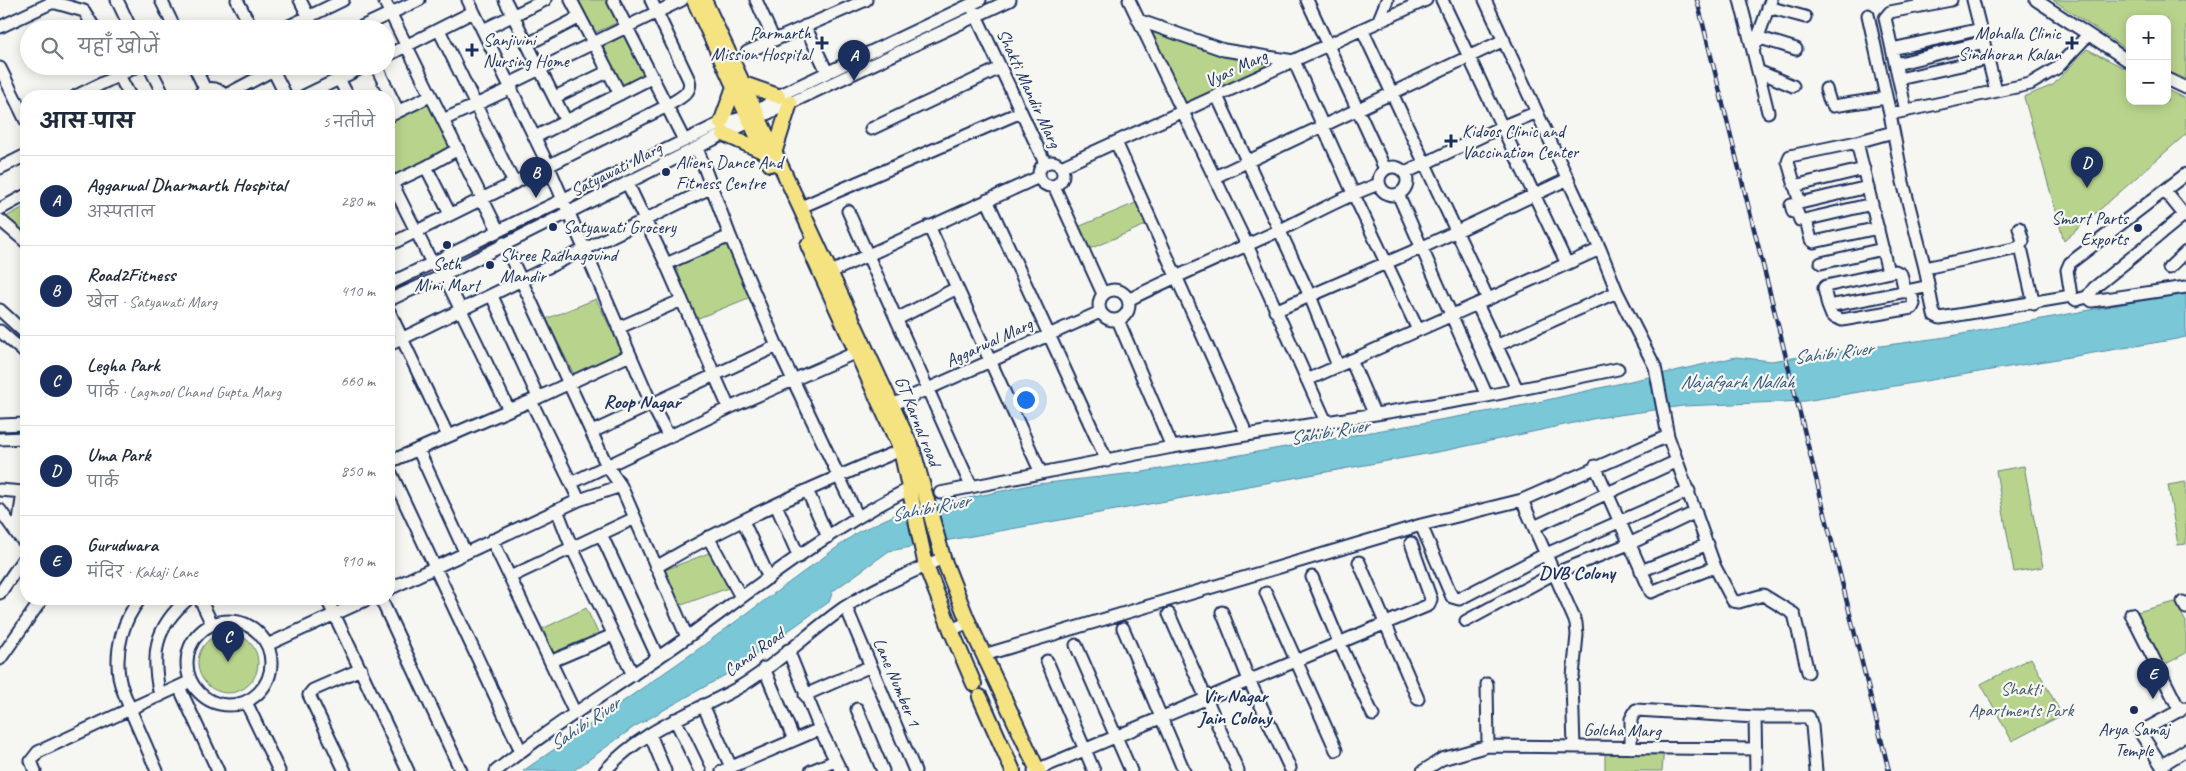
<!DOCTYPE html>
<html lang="hi">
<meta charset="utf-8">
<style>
body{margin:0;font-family:Caveat,"Playpen Sans Deva",sans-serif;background:#f6f6f7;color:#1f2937}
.controls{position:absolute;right:15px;top:15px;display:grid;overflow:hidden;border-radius:10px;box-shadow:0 2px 12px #0003}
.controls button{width:45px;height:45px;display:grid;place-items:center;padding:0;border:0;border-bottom:1px solid #e0e1e3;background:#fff;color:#1f2937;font:25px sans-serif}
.you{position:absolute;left:1025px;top:399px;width:18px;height:18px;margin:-12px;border:4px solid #fff;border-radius:50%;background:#1a73e8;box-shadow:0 0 0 8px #1a73e833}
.badge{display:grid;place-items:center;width:32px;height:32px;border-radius:50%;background:#1b2f5e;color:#fff;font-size:16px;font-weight:700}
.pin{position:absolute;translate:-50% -41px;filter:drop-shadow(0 1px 2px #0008)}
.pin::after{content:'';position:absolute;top:26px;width:18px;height:15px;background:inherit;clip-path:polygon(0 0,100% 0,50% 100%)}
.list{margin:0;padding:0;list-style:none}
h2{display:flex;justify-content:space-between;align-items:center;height:65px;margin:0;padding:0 20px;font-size:21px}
h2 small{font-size:16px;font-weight:400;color:#747a83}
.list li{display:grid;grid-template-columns:32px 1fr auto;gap:15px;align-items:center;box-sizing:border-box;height:90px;padding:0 20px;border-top:1px solid #e0e1e3}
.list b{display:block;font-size:19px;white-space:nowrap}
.list p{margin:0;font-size:16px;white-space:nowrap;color:#747a83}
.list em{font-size:16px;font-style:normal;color:#747a83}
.icon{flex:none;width:28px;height:28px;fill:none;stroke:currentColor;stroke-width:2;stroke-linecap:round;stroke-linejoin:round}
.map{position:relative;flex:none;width:2186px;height:771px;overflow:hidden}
.search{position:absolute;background:#fff;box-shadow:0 2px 12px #0003;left:20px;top:20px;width:375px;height:55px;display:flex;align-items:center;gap:12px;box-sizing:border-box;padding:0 18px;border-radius:28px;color:#747a83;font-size:19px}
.panel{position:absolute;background:#fff;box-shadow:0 2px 12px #0003;left:20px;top:90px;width:375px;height:515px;border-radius:20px}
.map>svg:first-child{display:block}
.green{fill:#b8d48c;stroke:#6a8275}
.water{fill:#7ac8d7;stroke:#548ba7}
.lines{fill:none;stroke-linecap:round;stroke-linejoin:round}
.minor-casing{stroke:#1b2f5e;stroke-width:15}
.major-casing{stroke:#1b2f5e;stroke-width:18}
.minor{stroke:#f6f6f2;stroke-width:11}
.major{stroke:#f5e382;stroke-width:14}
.rail-casing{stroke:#1b2f5e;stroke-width:4.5}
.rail{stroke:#f6f6f2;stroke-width:2.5;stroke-dasharray:8;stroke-linecap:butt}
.poi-dot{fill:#1b2f5e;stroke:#f6f6f2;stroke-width:2}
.labels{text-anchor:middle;stroke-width:4.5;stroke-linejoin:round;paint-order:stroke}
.poi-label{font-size:18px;fill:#1b2f5e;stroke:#f6f6f2;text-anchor:start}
.street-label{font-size:18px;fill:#1b2f5e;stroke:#f6f6f2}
.park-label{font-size:18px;fill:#42586a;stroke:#f6f6f2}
.water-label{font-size:19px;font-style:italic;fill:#33557c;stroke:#f6f6f2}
.neighbourhood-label{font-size:19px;font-weight:bold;fill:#1b2f5e;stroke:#f6f6f2}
</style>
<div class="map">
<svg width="2186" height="771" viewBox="0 0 2186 771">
<rect width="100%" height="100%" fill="#f6f6f2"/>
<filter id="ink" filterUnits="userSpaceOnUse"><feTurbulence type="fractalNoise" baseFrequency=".02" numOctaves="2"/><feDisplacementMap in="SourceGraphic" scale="10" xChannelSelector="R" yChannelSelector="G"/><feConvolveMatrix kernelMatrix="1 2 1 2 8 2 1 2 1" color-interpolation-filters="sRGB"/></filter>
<g filter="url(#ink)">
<path class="green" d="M578 0H607L619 22 594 33Z
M2053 0H2186V79L2167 71V19H2130V52Z
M1144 25 1282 63 1185 107Z
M627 34 650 76 620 92 597 50Z
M2087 49 2130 71V101H2167V90L2186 99V134L2064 241 2024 97 2053 85Z
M429 99 455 149 392 181 389 173V118Z
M1138 202 1148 224 1087 250 1078 227Z
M26 206V245L0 220Z
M728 244 751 297 696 319 676 267Z
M596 299 624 355 575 376 546 319Z
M2024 466 2043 567 2014 572 1996 471Z
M2186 482V544L2178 545 2168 485Z
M714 551 728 588 679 606 665 570Z
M2175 602 2186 622V653L2164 665 2133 613Z
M586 608 600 637 553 658 540 630Z
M198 663a30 30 0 1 1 60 0a30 30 0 1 1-60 0Z
M2031 658 2062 715 2012 741 1981 684Z
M1664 747 1662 771H1605V749Z"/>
<path class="water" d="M2186 292V337L2171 340 1805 401 1683 406 1597 418 1448 450 889 551 833 591 829 602 727 674 634 727 573 771H523L697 650 858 532 899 513 1030 485 1143 472 1525 405 1736 357 1771 361 1946 337Z"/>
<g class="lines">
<g class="minor-casing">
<path id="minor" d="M117 0 131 29
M161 0 175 29
M237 0 252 29
M300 0 315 29
M384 0 443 120
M468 0 548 165 651 403 669 437
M505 0 566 121
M571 0 620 94
M613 0 684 140
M756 0 774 40
M1129 0 1247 245 1326 422
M1307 0 1385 169
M1442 0 1567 264
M1485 0 1600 249 1617 292 1655 367 1668 436 1715 567 1733 601 1739 602 1763 595 1794 614 1808 672
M1740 0 1753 51 1771 0
M1973 0 1996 91
M2036 0 2130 62
M1768 7 1805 17
M973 9 1045 163
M1868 15 1890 114 2030 84 2057 68 2087 36
M1138 20 1224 50 1294 61 1353 193 1418 330
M1378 22 1387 0
M805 26 827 72
M0 27 51 3H56L84 11 95 29
M283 29 343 0
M357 29 419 0
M1362 29 1488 299
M439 30 514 183 667 106C677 99 693 94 689 80L651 0
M483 30 545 0
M1757 37 1796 49
M528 44 580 17
M1892 49 1981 29
M1753 51 1768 112
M747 52 866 0
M386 56 473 12
M1896 64 1984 42
M114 66 130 96
M149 66 164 96
M194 66 205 89
M271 66 286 96
M333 66 339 79 365 66
M376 66 398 111
M0 68 26 121
M1758 71 1793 86
M197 72 209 66
M1899 79 1988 59
M2167 79 2186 88
M509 84 682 0
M1826 89 1830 102 1833 106 1886 98
M76 96 138 66
M198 96C205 86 217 86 225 96
M224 96 281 66
M304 96 339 79 348 96
M1217 96 1310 296 1338 366
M555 97 607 72
M1906 111 1885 18 1890 12 1951 0
M1890 114 1903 182 1925 268 2018 248 2022 252 2034 304
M389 116 430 96
M871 129 1000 68
M535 137 653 77
M1116 142 1247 435
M1857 142 1790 156 1788 162 1800 203 1868 187
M697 148 730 236
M1039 174a12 12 0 1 1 24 0a12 12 0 1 1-24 0Z
M1061 167 1426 0
M1379 181a14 14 0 1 1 28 0a14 14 0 1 1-28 0Z
M0 168 26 155
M1405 173 1501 127 1535 113
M389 177 432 263
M1215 177 1504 40
M627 182 666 264 730 236 777 346 858 517
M392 183 426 167
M1054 186 1103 294
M1794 186 1864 169
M2165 191 2186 217
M1398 194 1487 396
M987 200 1107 461
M1800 203 1791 205 1793 212H1797L1800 220H1804L1872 204
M801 207 1021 112
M0 209 26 195
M848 211 971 486
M450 214 426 167 458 149
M0 220 26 242
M1806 220 1811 240 1814 242 1878 228
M929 226 1041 473
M498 230 443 120 512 88
M504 243 607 466 621 486 687 637
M389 245 514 183
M2018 248 2023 241 2019 228
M1821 263 1883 249
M666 264 729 408
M1925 268 1934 315 1940 318 2071 296 2076 300 2087 297 2092 301 2186 287
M2169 268 2186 252
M831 272 1039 177
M1888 272 1857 142 1893 132
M444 275 509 410 531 401 571 483
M389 284 721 123C750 117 755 115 778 96L980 0
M1099 305a15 15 0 1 1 30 0a15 15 0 1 1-30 0Z
M1905 292 1901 274 1895 271 1826 286 1824 288 1828 306C1862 300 1895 294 1929 286
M492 296 538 397
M2071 296 2067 270 2070 263 2186 174
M2087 297 2094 288 2184 215
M389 300 444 275 724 134 1010 0
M1128 300C1178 275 1228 254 1278 231 1312 215 1344 196 1379 184
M1477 304 1517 389
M1828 306 1832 316 1842 320 1912 308 1914 304 1910 290
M0 310 26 334
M389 311 448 436
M1275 311 1423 247 1568 179
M897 319 957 288
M1118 320 1172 447
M618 328 682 300
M0 331 26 354
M389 345 712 187
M1498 345 1617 292
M1351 360 1374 413
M1307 380 1600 249
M533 400 630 355
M892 405 1100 312
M0 425 26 424
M592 432 777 346
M0 439 26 438
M418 449 465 552
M389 462 509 410
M1595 466 1651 592 1715 567
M389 469 521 751
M0 490 23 492 17 534 26 544
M807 490 828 537
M940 493 1172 447 1487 396 1618 369
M579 500 621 486
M1522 500 1576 623 1577 635 1573 676
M776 505 799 557
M0 510 17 534
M557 510 572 548 633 675
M743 521 769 578
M1421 525 1452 597 1459 599 1544 555 1689 491
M1534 527 1677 461
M601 534 658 658
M708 537 741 597
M492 540 575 713
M1359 562 1418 699
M656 567C734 521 817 485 901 450
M1641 571 1708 544
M510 577 635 518
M1312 577 1339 642 1373 715
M389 589 579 500 571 483 729 408 857 352
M0 593 26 555
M1266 593 1336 750
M140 599C123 620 115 649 119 676 120 687 127 699 130 709L191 681
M200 599 212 624
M327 599 408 771
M381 599 461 771
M2183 602 2186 608
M846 607 915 771
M1222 612 1249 680 1290 768
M1169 614 1238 771
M2131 614 2180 711
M187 663a42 42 0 1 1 84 0a42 42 0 1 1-84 0Z
M1466 621 1553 574 1629 544 1696 512
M1123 628 1184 771
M951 630 969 622
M267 645 368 599
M1076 645 1131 771
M788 650 820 729 841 771
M984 655 1421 525 1522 500 1668 436
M0 659 42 599
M552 661 613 635
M1047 661 1094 771
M764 668 794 740
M1572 683 1574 747
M1487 684 1488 746
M179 687 218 771
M805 695 871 666
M160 696C151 654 154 628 188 599
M246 702 279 771
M703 705 731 767
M857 709 883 771
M1755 717H1809L1812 726 1816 771
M675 719 700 771
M650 734 665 771
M1631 748V719L1636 710 1755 717 1756 771
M2162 765 2186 750
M35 771 31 761 38 752 130 709 157 771
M345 771 309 695 313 690 361 669
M496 771C554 724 618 686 679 643 754 589 827 530 909 489
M605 771C640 731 691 714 736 689 773 668 809 632 845 607 876 587 910 573 943 558
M722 771 820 729
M811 771 835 761
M1034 771 1429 605 1431 599 1411 543
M1423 771 1442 759 1488 746 1755 749
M2165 771 2140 732 2184 708"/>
</g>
<g class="major-casing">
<path id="major" d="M694 0 770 164
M704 0 913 451 943 558 967 619 1038 771
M744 84 778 96
M721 123 734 87
M724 134 765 152
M775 150 790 103
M808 245 901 450 926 566 951 630 974 684
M980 697 1013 771"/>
</g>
<use href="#minor" class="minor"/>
<use href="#major" class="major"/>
<g class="rail-casing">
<path id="rail" d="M1697 0 1889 771"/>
</g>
<use href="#rail" class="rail"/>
</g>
</g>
<g class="poi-dot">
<path d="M819.5 35.5h5v5h5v5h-5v5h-5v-5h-5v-5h5z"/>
<path d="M2069.5 35.5h5v5h5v5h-5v5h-5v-5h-5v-5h5z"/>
<path d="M469.5 42.5h5v5h5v5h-5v5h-5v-5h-5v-5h5z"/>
<path d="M1448.5 133.5h5v5h5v5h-5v5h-5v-5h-5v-5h5z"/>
<circle cx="666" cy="172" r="5"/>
<circle cx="553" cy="227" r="5"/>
<circle cx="2138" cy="228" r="5"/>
<circle cx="447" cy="245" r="5"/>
<circle cx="490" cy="265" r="5"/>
<circle cx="2134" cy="710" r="5"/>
</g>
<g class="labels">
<g class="poi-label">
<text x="811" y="39" text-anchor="end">Parmarth<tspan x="811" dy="21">Mission Hospital</tspan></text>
<text x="2061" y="39" text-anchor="end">Mohalla Clinic<tspan x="2061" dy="21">Sindhoran Kalan</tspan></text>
<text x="483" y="46">Sanjivini<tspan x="483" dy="21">Nursing Home</tspan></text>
<text x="1462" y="137">Kidoos Clinic and<tspan x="1462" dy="21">Vaccination Center</tspan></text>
<text x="676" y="168">Aliens Dance And<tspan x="676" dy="21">Fitness Centre</tspan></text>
<text x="2128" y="224" text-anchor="end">Smart Parts<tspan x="2128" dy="21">Exports</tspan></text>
<text x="563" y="233">Satyawati Grocery</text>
<text x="500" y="261">Shree Radhagovind<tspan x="500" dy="21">Mandir</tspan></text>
<text x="447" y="270" text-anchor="middle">Seth<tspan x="447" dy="21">Mini Mart</tspan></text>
<text x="2134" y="735" text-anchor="middle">Arya Samaj<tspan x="2134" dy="21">Temple</tspan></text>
</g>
<g class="street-label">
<text transform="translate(1236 68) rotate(-25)" y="6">Vyas Marg</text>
<text transform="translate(1029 88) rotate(65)" y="6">Shakti Mandir Marg</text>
<text transform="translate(616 169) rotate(-27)" y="6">Satyawati Marg</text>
<text transform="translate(989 342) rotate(-25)" y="6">Aggarwal Marg</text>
<text transform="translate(918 421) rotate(68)" y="6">GT Karnal road</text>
<text transform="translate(754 652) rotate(-36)" y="6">Canal Road</text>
<text transform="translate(897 682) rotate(67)" y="6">Lane Number 1</text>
<text transform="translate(1622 730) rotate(1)" y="6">Golcha Marg</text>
</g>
<g class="park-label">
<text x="2021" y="695">Shakti<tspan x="2021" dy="21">Apartments Park</tspan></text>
</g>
<g class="water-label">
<text transform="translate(1833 352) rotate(-7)" y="7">Sahibi River</text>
<text x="1737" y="388">Najafgarh Nallah</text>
<text transform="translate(1329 431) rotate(-10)" y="7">Sahibi River</text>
<text transform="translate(930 507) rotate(-11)" y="7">Sahibi River</text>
<text transform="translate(584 723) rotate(-34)" y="7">Sahibi River</text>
</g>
<g class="neighbourhood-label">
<text x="642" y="408">Roop Nagar</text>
<text x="1577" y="579">DVB Colony</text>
<text x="1235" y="702">Vir Nagar<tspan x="1235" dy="22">Jain Colony</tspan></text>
</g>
</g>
</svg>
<div class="controls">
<button>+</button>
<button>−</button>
</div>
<div class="you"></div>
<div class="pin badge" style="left:854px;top:81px">A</div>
<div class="pin badge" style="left:536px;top:198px">B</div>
<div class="pin badge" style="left:228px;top:662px">C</div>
<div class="pin badge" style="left:2087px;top:188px">D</div>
<div class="pin badge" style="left:2153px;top:699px">E</div>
<div class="search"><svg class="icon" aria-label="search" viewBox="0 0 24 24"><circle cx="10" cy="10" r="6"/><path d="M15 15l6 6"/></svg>यहाँ खोजें</div>
<section class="panel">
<h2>आस-पास<small>5 नतीजे</small></h2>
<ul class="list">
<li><span class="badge">A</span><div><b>Aggarwal Dharmarth Hospital</b><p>अस्पताल</p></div><em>280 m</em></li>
<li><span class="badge">B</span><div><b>Road2Fitness</b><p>खेल · Satyawati Marg</p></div><em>410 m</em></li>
<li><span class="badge">C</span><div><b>Legha Park</b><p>पार्क · Lagmool Chand Gupta Marg</p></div><em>660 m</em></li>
<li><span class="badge">D</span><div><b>Uma Park</b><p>पार्क</p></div><em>850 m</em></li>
<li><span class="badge">E</span><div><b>Gurudwara</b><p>मंदिर · Kakaji Lane</p></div><em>910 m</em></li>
</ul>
</section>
</div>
